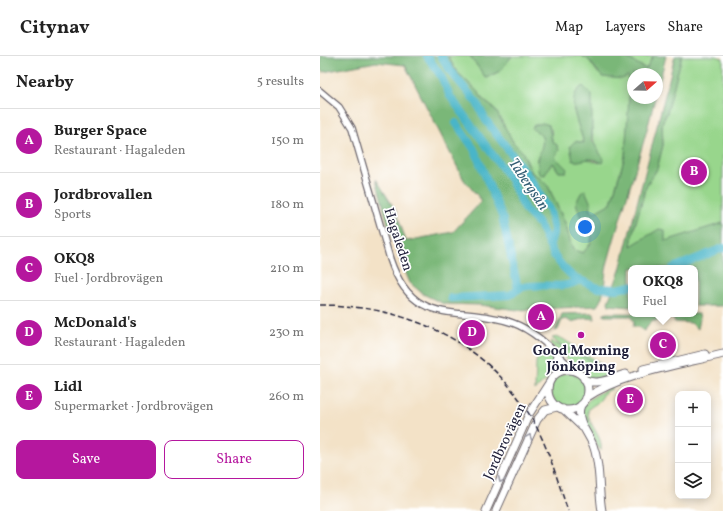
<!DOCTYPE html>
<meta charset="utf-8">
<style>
body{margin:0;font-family:Vollkorn,serif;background:#f2f2f2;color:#222}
.controls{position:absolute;right:12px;bottom:12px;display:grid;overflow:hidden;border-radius:8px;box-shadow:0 2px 10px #0003}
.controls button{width:36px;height:36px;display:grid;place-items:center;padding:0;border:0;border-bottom:1px solid #e0e0e0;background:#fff;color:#222;font:20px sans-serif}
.compass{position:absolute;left:307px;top:12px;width:36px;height:36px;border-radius:50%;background:#fff;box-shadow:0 2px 10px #0003;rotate:70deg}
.you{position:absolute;left:265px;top:171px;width:14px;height:14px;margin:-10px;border:3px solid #fff;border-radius:50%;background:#1a73e8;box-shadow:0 0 0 6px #1a73e833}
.badge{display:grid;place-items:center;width:26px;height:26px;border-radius:50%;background:#b5179e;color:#fff;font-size:13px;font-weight:700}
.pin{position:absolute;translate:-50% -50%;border:2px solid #fff;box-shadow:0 1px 4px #0006}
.popup{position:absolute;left:308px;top:209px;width:70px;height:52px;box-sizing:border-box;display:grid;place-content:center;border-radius:8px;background:#fff;filter:drop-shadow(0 1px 3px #0005);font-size:13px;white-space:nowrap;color:#767676}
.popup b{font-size:15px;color:#222}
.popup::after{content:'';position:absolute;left:50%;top:100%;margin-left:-8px;border:8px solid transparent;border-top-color:#fff}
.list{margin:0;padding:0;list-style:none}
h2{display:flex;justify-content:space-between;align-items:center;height:52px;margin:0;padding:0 16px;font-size:17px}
h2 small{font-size:13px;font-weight:400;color:#767676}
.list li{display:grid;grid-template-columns:26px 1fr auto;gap:12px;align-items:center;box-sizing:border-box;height:64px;padding:0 16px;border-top:1px solid #e0e0e0}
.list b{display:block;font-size:15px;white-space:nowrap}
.list p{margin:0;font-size:13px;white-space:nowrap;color:#767676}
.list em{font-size:13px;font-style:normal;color:#767676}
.actions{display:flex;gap:8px;padding:12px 16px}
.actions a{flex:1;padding:9px 0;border:1px solid #b5179e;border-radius:8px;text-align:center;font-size:14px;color:#b5179e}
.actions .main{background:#b5179e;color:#fff}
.icon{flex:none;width:22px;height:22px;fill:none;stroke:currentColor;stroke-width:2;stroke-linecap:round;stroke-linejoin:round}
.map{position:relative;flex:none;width:403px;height:455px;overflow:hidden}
header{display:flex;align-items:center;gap:24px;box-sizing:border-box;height:56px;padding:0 20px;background:#fff;border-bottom:1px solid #e0e0e0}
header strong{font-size:19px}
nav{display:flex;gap:22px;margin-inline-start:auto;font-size:14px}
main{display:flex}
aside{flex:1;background:#fff}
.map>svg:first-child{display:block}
.green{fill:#98d68c;stroke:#5d7c64;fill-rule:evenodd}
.forest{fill:#7ab778;stroke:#4e6c5a}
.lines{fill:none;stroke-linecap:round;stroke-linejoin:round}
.river{stroke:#4ab5c8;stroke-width:8}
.minor-casing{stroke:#6b656c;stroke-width:8}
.major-casing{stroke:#6b656c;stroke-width:9}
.minor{stroke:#fff;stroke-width:5.5}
.major{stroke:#fff;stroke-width:7}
.rail{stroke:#22223b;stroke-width:1.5;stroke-dasharray:6 3;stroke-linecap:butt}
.oneway{stroke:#9c9ca7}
.poi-dot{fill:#b5179e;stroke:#fff;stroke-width:1.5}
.labels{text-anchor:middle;stroke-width:3.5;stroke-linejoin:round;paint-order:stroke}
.street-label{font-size:14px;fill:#22223b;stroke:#fff}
.poi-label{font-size:14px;font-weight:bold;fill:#22223b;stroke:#fff}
.water-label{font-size:15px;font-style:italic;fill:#325d73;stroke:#fff}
</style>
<header>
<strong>Citynav</strong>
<nav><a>Map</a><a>Layers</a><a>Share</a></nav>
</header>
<main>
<aside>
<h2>Nearby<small>5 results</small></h2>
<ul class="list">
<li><span class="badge">A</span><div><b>Burger Space</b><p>Restaurant · Hagaleden</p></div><em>150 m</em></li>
<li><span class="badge">B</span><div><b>Jordbrovallen</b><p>Sports</p></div><em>180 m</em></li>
<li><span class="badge">C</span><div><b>OKQ8</b><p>Fuel · Jordbrovägen</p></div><em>210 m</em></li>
<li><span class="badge">D</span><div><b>McDonald's</b><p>Restaurant · Hagaleden</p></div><em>230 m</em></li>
<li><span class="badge">E</span><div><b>Lidl</b><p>Supermarket · Jordbrovägen</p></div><em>260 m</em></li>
</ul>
<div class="actions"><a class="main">Save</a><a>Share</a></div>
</aside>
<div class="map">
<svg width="403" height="455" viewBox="0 0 403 455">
<rect width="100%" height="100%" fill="#fff"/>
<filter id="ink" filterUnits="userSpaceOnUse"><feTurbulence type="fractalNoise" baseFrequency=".025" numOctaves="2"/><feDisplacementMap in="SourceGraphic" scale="8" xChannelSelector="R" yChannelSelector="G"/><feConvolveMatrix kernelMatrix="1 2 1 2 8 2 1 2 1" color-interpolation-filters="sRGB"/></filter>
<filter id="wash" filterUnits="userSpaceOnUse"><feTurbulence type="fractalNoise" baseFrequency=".012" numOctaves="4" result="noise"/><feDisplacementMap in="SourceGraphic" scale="16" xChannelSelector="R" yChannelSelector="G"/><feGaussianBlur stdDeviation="0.9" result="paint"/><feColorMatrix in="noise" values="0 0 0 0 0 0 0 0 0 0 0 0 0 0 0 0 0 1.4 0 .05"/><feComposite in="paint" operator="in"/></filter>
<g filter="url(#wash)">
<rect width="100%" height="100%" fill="#f3e2c7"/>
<path class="green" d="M128 0H150L166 22 180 15 192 0H262L269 4 278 17 308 19 310 26 309 52 305 100 291 147 274 157 270 155 260 159 272 180 271 187 263 197 254 194 251 189 246 169 228 130 220 122 212 117 202 95 193 86 175 53 163 44 159 37 136 15ZM253 52 272 72C272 85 278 94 280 107L267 103 255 85 264 87ZM231 73 232 85 237 89 235 101 247 113 239 116 233 107 230 109 229 113 217 104 223 89V81L217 75Z
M304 0H333L326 13Z
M358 0H395L403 2V167L345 186 311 190 313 176 326 131 337 113 343 89 342 67 347 57Z
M238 281 243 283 280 307 278 308 240 289 232 282Z
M231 285C244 294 283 306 289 320L278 323 267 321 230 288Z
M226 295 234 301C239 316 225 325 215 334L216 306 220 297Z
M231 334a17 17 0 1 1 34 0a17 17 0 1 1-34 0Z
M292 331V333C281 337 284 341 278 346 274 350 270 350 268 355 268 370 283 379 281 394 276 391 275 383 272 377 269 371 263 365 262 358 261 344 282 336 292 331Z"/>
<path class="forest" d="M0 0H128L136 15 159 37 163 44 175 53 193 86 202 95 212 117 220 122 228 130 246 169 251 189 254 194 263 197 271 187 272 180 260 159 256 147 261 137 265 134 271 148 270 155 273 157 291 147 305 100 310 26 308 20 302 23 282 21 269 4 262 0H304L326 13 333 0H346L337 36V18H313V42H335C322 98 302 153 287 209 284 222 286 239 277 250L198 254 160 249 124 248 103 238 90 227 83 210 69 171 56 123 76 155 86 185 133 176 162 145 144 124 85 9 56 6 3 16 0 14Z
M150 0H192L180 15 166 22Z
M355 0H362L347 57 342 67 343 89 337 113 326 131 313 176 311 190 339 173 345 174V185L403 167V250H375V212H311V251L289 249 288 246 300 214Z
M263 30 272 39V84L284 104 283 107C279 106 275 103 270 103 265 103 260 106 253 105L250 90 255 85 264 87C260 71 243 41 263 30Z
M223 67 229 69 232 85 237 89 239 94 235 101 247 113 246 116H239L233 107 230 109 225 119 219 118C212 98 235 82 212 73L214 69Z
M271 257 274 258 275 263 266 262 251 266 246 263 242 264 238 274 235 275 242 258Z
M287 257 379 258 380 263 378 273 371 267 355 266 352 261H343L342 264 332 265 324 275 318 271H313L314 266 311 260H284V258Z"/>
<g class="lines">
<path class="river" d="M107 0 121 20 130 40 191 124 205 154 219 168 235 201 243 211 253 221 278 232 297 233 311 230
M121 0 132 17 157 47 165 63 211 124 230 155 234 174 230 188
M136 67 154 93 182 160 198 233
M353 212 403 192
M131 242 190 239C195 236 198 232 203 231 221 226 243 235 259 224"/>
</g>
</g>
<g filter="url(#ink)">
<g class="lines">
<g class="minor-casing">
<path id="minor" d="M0 35 19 51 32 72 70 203C94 275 141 248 193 267 218 276 237 299 256 316
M236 318 239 308 236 299"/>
</g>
<g class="major-casing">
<path id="major" d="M323 313 385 298
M228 334a20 20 0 1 1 40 0a20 20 0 1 1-40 0Z
M264 323C276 331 293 321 306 318
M266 342C302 317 360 309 403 298
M261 349C255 363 268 377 273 389 281 410 278 433 282 455
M243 353 262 371
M166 455 209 358 229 327
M176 455 217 364 225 354 237 351"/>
</g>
<use href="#minor" class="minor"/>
<use href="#major" class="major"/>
<path class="rail" d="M0 249C90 249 172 288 216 370 230 397 238 426 248 455"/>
</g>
<defs><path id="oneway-chevron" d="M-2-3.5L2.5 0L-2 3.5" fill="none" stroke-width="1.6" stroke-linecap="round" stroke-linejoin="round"/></defs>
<g class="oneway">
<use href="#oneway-chevron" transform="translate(209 381) rotate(-69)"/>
<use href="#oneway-chevron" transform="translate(181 424) rotate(114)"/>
</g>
</g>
<circle class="poi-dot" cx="261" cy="279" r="4"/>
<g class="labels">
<g class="street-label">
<text transform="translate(79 183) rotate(72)" y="5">Hagaleden</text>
<text transform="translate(184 385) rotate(-65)" y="5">Jordbrovägen</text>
</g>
<g class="poi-label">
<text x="261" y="299">Good Morning<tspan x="261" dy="16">Jönköping</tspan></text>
</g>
<g class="water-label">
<text transform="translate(209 128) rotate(56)" y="5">Tabergsån</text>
</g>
</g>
</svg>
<div class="controls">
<button>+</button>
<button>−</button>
<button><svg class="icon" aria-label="layers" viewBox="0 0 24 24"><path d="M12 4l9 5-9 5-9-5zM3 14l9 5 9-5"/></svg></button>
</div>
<svg class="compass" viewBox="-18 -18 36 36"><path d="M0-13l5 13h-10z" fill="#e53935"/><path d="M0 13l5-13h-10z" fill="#767676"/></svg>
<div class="you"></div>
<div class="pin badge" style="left:221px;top:261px">A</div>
<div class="pin badge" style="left:374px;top:116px">B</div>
<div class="pin badge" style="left:343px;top:289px">C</div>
<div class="popup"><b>OKQ8</b>Fuel</div>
<div class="pin badge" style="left:152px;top:277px">D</div>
<div class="pin badge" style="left:310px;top:344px">E</div>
</div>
</main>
